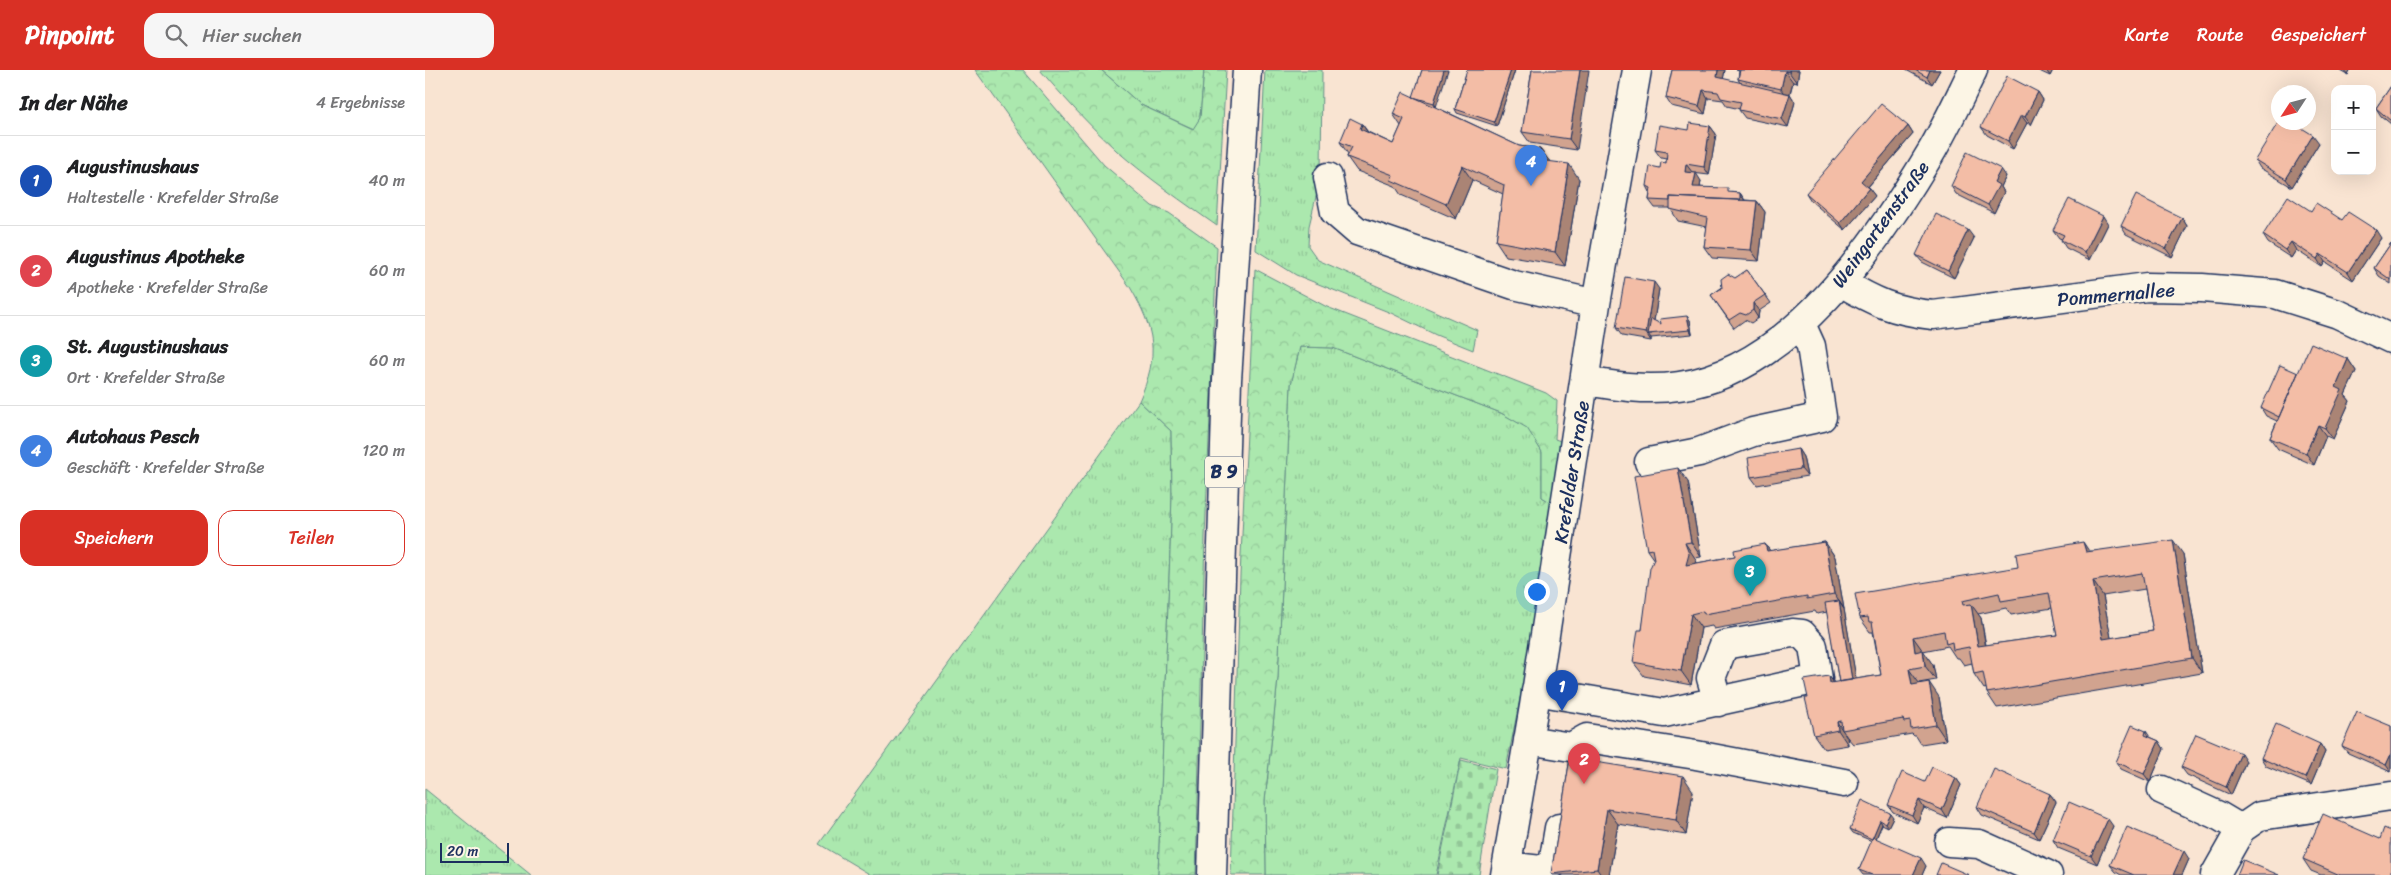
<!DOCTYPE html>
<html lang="de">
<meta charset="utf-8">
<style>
body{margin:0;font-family:Sriracha,sans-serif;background:#f6f6f6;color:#202124}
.controls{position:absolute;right:15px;top:15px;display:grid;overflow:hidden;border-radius:10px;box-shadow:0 5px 20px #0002}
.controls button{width:45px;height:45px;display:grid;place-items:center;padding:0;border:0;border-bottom:1px solid #e0e0e0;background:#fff;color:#202124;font:25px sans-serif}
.compass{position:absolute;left:1846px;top:15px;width:45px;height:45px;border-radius:50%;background:#fff;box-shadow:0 5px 20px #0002;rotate:234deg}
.scale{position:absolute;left:15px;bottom:12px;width:69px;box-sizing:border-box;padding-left:5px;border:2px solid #1b2f5e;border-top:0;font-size:14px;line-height:18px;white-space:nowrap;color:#1b2f5e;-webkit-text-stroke:4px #fcf5e5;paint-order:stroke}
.you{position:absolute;left:1111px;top:521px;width:18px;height:18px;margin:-12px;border:4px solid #fff;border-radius:50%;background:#1a73e8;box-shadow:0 0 0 8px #1a73e833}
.badge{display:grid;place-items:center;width:32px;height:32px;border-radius:50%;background:#d93025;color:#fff;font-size:16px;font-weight:700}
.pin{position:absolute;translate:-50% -41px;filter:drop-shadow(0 1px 2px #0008)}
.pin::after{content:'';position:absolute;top:26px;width:18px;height:15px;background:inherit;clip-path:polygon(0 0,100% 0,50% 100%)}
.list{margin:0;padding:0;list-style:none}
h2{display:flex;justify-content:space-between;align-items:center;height:65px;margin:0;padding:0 20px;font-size:21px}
h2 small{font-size:16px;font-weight:400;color:#757577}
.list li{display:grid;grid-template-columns:32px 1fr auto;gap:15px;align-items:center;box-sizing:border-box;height:90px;padding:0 20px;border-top:1px solid #e0e0e0}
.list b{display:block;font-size:19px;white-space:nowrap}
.list p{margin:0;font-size:16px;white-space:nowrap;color:#757577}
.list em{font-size:16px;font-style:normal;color:#757577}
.actions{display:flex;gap:10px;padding:15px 20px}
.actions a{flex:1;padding:11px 0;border:1px solid #d93025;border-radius:15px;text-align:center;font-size:18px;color:#d93025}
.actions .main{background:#d93025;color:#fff}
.icon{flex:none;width:28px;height:28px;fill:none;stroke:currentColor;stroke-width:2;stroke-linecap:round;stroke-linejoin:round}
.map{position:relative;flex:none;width:1966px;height:805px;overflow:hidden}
header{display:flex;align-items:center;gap:30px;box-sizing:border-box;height:70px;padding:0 25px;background:#d93025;color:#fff}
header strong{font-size:24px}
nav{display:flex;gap:28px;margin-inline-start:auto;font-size:18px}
.search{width:350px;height:45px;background:#f6f6f6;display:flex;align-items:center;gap:12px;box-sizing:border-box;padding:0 18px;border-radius:15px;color:#757577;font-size:19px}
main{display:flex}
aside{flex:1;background:#fff}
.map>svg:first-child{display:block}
.grass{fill:url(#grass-tufts);stroke:#638c86}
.forest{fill:url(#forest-crowns);stroke:#638c86}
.cemetery{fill:url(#cemetery-stones);stroke:#638c86}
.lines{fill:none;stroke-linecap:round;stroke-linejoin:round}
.minor-casing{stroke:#1b2f5e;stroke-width:31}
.major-casing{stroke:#1b2f5e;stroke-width:31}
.minor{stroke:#fcf5e5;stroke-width:28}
.major{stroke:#fcf5e5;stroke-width:28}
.wall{fill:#d1a38f;stroke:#1b2f5e;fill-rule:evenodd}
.shaded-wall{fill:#aa8474;stroke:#1b2f5e}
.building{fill:#f3bda6;stroke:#1b2f5e;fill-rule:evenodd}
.labels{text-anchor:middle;stroke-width:5;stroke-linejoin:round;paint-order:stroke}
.shield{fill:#fcf5e5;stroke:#5e6a86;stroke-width:1}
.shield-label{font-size:18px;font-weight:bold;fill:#1b2f5e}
.street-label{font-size:19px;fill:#1b2f5e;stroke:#fcf5e5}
</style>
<header>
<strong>Pinpoint</strong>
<div class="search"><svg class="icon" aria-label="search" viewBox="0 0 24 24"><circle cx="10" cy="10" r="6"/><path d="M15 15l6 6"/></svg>Hier suchen</div>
<nav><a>Karte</a><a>Route</a><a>Gespeichert</a></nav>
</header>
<main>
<aside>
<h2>In der Nähe<small>4 Ergebnisse</small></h2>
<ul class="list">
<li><span class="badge" style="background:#1a4fb4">1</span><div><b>Augustinushaus</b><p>Haltestelle · Krefelder Straße</p></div><em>40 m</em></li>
<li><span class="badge" style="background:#e0444e">2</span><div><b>Augustinus Apotheke</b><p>Apotheke · Krefelder Straße</p></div><em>60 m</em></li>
<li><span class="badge" style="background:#0f9aa8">3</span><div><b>St. Augustinushaus</b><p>Ort · Krefelder Straße</p></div><em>60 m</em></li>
<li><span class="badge" style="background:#3f7fe0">4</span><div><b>Autohaus Pesch</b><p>Geschäft · Krefelder Straße</p></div><em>120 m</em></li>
</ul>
<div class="actions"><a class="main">Speichern</a><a>Teilen</a></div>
</aside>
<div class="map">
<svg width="1966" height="805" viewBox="0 0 1966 805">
<defs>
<pattern id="grass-tufts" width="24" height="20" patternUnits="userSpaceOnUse" patternTransform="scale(1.25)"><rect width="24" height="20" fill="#abe8ae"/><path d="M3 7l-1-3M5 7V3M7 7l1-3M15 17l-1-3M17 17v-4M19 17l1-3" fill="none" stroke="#93c798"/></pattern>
<pattern id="forest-crowns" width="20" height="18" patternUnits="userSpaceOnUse" patternTransform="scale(1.25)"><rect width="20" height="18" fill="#abe8ae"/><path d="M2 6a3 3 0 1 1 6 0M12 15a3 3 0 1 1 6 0" fill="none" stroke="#93c798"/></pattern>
<pattern id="cemetery-stones" width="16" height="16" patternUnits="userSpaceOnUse" patternTransform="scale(1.25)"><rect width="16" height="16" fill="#abe8ae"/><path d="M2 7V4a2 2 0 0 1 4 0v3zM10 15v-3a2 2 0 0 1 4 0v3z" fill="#93c798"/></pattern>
</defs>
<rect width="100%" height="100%" fill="#f9e4d2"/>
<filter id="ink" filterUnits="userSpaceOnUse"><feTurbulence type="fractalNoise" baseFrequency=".02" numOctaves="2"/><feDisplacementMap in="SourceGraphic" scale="10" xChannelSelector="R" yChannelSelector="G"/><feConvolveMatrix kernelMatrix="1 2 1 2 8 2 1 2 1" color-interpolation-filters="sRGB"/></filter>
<g filter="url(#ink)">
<path class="grass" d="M676 0H779L775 48 769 59 716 35Z
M840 0H897L896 106 884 156 883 176 893 190 1052 260 1048 280 1011 265 966 243 871 205 831 180Z
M875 277 908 278 1076 343 1103 358 1117 382V427L1133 437 1081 699 1036 688 1011 805H841L840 731 853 608 866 314Z
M714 331 746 361 747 426 733 805H446L394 774Z
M0 719 106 805H0Z"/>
<path class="forest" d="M550 0H598L679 95 727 136 744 143 792 177 780 467 771 805H733L747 426 746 361 714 331C735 284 730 260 705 217Z
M615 0H676L716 35 768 59 775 48 779 0H801L792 156C758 132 723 108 691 80 664 55 639 28 615 0Z
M830 199 902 237 1121 323 1132 331 1130 369 1141 373 1133 437 1117 427V382L1102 358 1076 343 908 278 875 277 866 314 853 608 840 731 841 805H806L815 506Z"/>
<path class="cemetery" d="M1036 690 1071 699 1054 805H1012Z"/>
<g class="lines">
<g class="minor-casing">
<path id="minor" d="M903 107 910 142 932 161 1089 215 1171 234
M1416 212C1449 232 1469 241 1508 245L1722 217 1777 218 1850 224 1913 244 1966 269
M1160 311C1191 316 1222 321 1254 316 1365 301 1452 173 1505 84 1521 57 1534 28 1548 0
M1224 392 1274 382 1328 362 1397 347 1386 276 1376 254
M1111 621 1239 643 1393 609 1388 576 1377 564 1367 563 1299 575 1286 608 1293 632
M1103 670 1146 677 1162 668 1271 685 1419 713
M1737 720 1794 746 1816 759
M1524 772 1554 774 1623 805
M1082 796 1116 800 1128 794 1134 758
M1080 805 1109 636 1171 234 1212 0
M1790 805 1816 759 1835 746 1966 726"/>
</g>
<g class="major-casing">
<path id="major" d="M787 805 802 310 822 0"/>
</g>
<use href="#minor" class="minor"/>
<use href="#major" class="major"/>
</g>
<path class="wall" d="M997 0 1011 37 1094 76 1115 79 1124 91 1154 109 1140 196 1081 186 1071 171 1078 124 1047 110 1031 149 976 125 970 116 932 101 922 87 923 84 915 72 937 54 943 62 968 74 976 56 968 44 989 27Z
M1042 0H1090L1072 56 1032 43 1030 39Z
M1107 0 1152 80 1105 73 1097 62Z
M1247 0H1300L1298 9 1315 13 1313 9 1314 1 1311 0H1374L1372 13 1368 12 1365 24 1370 32 1363 57 1320 48 1314 40 1315 39 1302 36 1298 30 1283 28 1280 44 1246 36 1241 28Z
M1481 0H1515L1507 14Z
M1612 0H1628L1625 6Z
M1914 0H1926L1923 5Z
M1966 16V54L1956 46 1951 38Z
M1613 22 1618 30 1606 55 1602 53 1588 79 1562 65 1556 57Z
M1285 56 1291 64 1284 105 1267 103 1276 111 1275 117 1306 123H1315L1320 130 1332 131 1340 142 1334 191 1287 188 1279 177 1282 157 1253 151 1245 138H1230L1224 130 1225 122 1222 116 1235 98 1241 93V89L1236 88 1230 80 1264 60Z
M1483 56 1488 64 1443 117 1450 126 1420 160 1386 131 1381 123Z
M1894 73 1867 117 1835 98 1830 90Z
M1581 106 1576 117 1579 122 1569 143 1531 124 1526 116Z
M1886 141 1917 150 1956 168 1928 210 1900 192 1897 197 1871 180 1866 188 1843 173 1838 165Z
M1757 148 1762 156 1747 187 1701 164 1696 156Z
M1683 154 1665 190 1641 178 1636 170 1637 169 1634 168 1628 160Z
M1549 168 1529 208 1497 192 1491 185Z
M1966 173V214L1954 206 1949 198Z
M1322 200 1346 233 1334 241 1333 248 1326 253 1320 250 1309 258 1286 225Z
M1234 219 1229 251 1236 254 1265 250 1267 264 1226 268V271L1197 266 1191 258Z
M1923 289 1931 301 1920 325 1925 331 1908 369 1901 366 1889 395 1853 379 1845 368 1852 351 1841 346 1836 338 1873 303Z
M1373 379 1378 387 1382 406 1332 415 1326 407Z
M1263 412 1276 487 1270 488 1272 493 1310 486 1340 474 1345 481 1400 472 1410 487 1431 609 1456 605 1448 562H1445L1435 548 1593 497 1664 481 1758 484 1777 603 1572 638 1562 623 1561 618 1559 619 1549 604 1547 593 1539 595 1534 588H1531L1523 576 1498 581 1508 595 1511 610 1494 613V614L1514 627 1521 670 1496 674 1491 666H1489L1487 664 1428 674 1422 667 1423 675 1399 679 1389 665 1383 628 1404 606 1409 613 1414 612 1402 542 1392 544 1390 541 1289 559 1287 556 1276 558 1266 615 1219 606 1208 592 1217 560 1229 490 1222 480ZM1720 519 1728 561 1686 568 1678 526ZM1581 538 1586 545 1627 538 1632 565 1561 575 1556 548 1553 544Z
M1966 656V702L1923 683 1917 676Z
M1721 661 1725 667 1734 671 1739 679 1725 712 1696 699 1691 692Z
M1895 674 1900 682 1886 715 1841 696 1836 688Z
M1145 688 1268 721 1261 765 1193 754 1184 805H1127L1126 804Z
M1821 691 1806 725 1762 705 1756 697Z
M1531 708 1536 715 1522 748 1499 738 1492 753 1468 742 1463 735 1500 712Z
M1625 724 1631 732 1614 769 1557 745 1552 737Z
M1468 747 1463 757 1457 754 1451 769 1501 796 1497 805H1438L1434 800 1447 771 1428 763 1425 759Z
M1688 756 1672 794 1633 778 1628 770Z
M1955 769 1966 805H1896L1886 801 1878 789Z
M1764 789 1757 805H1696L1691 802 1685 795Z"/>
<path class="shaded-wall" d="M1019 0H1023L1011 37 1009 33Z
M1086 0H1090L1072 56 1069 52Z
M1155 0H1164L1152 80 1144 69Z
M1293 0H1300L1297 15 1292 7Z
M1364 0H1374L1372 13 1364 2Z
M1505 0H1515L1507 14 1502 7Z
M1621 0H1628L1625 6Z
M1919 0H1926L1923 5Z
M1360 1 1368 12 1364 26 1365 24 1370 32 1363 57 1357 49 1363 30 1356 19Z
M1278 20 1283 28 1280 44 1274 36Z
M1613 22 1618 30 1606 55 1600 47Z
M1596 45 1602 53 1588 79 1583 71Z
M937 54 947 69 935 59Z
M1285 56 1291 64 1284 105 1279 97Z
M1483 56 1488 64 1441 119 1436 111Z
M1888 65 1894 73 1867 117 1861 109Z
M1115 79 1126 93 1114 90Z
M1144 94 1154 109 1140 196 1130 182Z
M1261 94 1267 102 1265 110 1260 102Z
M1037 96 1047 110 1031 149 1021 134Z
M1576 99 1581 106 1576 117 1579 122 1569 143 1563 135 1569 112Z
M1271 103 1276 111 1274 125 1268 117Z
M1444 118 1450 126 1420 160 1415 153Z
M1315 123 1320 131 1315 134Z
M1332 131 1340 142 1334 191 1326 180Z
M1678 146 1683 154 1665 190 1660 182Z
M1757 148 1762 156 1747 187 1741 179Z
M1543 160 1549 168 1529 208 1523 201Z
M1951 160 1956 168 1928 210 1923 202Z
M1866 172 1871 180 1866 188 1860 180Z
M1895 184 1900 192 1897 197 1892 189Z
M1229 212 1234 219 1227 264H1223L1226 268V271L1221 263Z
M1328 233 1334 241 1333 248 1328 240Z
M1262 246 1265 250 1267 264 1265 260Z
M1923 289 1931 301 1920 325 1925 331 1908 369 1900 358 1911 317Z
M1893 355 1901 366 1889 395 1881 383Z
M1373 379 1378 387 1382 406 1376 399Z
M1253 398 1263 412 1276 487 1266 472Z
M1748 470 1758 484 1777 603 1767 588Z
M1400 472 1410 487 1419 539 1409 524Z
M1658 472 1668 487 1661 482Z
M1260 473 1270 488 1274 498 1261 495Z
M1340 474 1351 489 1342 481Z
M1668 511 1678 526 1689 583 1678 569Z
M1414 531 1419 539 1434 625 1428 617Z
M1546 534 1556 548 1563 590 1553 576Z
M1266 544 1276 558 1266 615 1256 601Z
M1488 567 1498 581 1500 596 1490 582Z
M1498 580 1508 595 1511 610 1500 596Z
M1484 599 1494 613 1497 630 1487 615Z
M1404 606 1414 620 1405 613Z
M1504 612 1514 627 1521 670 1511 655Z
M1412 652 1422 667 1423 675 1413 660Z
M1734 671 1739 679 1725 712 1719 704Z
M1895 674 1900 682 1886 715 1880 708Z
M1816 683 1821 691 1806 725 1801 717Z
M1966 684V702L1961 695Z
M1258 706 1268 721 1261 765 1251 750Z
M1531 708 1536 715 1522 748 1517 740Z
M1625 724 1631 732 1614 769 1609 762Z
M1494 730 1499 738 1492 753 1487 745Z
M1182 739 1193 754 1184 805H1176L1172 799Z
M1465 743 1468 747 1463 757 1460 753Z
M1683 749 1688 756 1672 794 1666 786Z
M1455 750 1457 754 1449 773 1447 769Z
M1759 781 1764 789 1757 805H1748Z
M1496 788 1501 796 1497 805H1488Z"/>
<path class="building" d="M997 0H1019L1009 33 988 27Z
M1042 0H1086L1069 52 1030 39Z
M1107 0H1155L1144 69 1097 62Z
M1247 0H1293L1292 7 1365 24 1357 49 1314 40 1316 32 1296 28 1293 22 1278 20 1274 36 1241 28Z
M1315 0H1364V2L1360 1 1356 19 1313 9Z
M1490 0H1505L1502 7Z
M1582 6 1613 22 1600 47 1596 45 1583 71 1556 57Z
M1966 16V51L1951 38Z
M978 22 1094 76 1115 79 1114 90 1144 94 1130 182 1071 171 1079 115 1037 96 1021 134 966 110 968 105 922 87 927 77 915 72 925 48 937 54 935 59 968 74 979 49 968 44Z
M1456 34 1483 56 1436 111 1444 118 1415 153 1381 123Z
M1854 51V52H1867L1888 65 1861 109 1830 90Z
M1265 53 1285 56 1279 97 1261 94 1260 102 1271 103 1268 117 1303 118V122L1315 123V130L1245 127V131L1224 130 1226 118 1222 116 1225 96 1235 98 1236 92 1241 93 1242 82 1230 80 1234 55 1264 60Z
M1542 82 1576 99 1569 112 1574 115 1563 135 1526 116Z
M1711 125 1757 148 1741 179 1696 156Z
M1863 126 1886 141 1891 133 1917 150 1923 142 1951 160 1923 202 1895 184 1892 189 1866 172 1860 180 1838 165Z
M1245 127 1332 131 1326 180 1279 177 1283 148 1245 139Z
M1644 129 1678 146 1660 182 1636 170 1639 165 1628 160Z
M1511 144 1543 160 1523 201 1491 185Z
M1966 173V210L1949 198Z
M1322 200 1340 225 1328 233V240L1321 245 1315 243 1304 250 1286 225 1297 218 1296 209 1303 204 1310 208Z
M1200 207 1229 212 1221 263 1191 258Z
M1262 246 1265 260 1223 264 1226 249 1236 254 1235 249Z
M1886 273 1923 289 1911 317 1917 320 1900 358 1893 355 1881 383 1845 368Z
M1855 295 1873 303 1854 347 1836 338Z
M1373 379 1376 399 1326 407 1323 388Z
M1253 398 1266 472 1260 473 1264 484 1261 495 1310 486 1309 480 1340 474 1342 481 1400 472 1409 524 1382 529V526L1279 544 1278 541 1266 544 1256 601 1208 592 1213 560H1217L1225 498 1229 489 1227 479 1222 480 1209 406Z
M1748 470 1767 588 1562 623 1558 602 1549 604 1544 577 1528 580 1527 572 1521 574 1519 561 1488 567 1490 582 1498 580 1500 596 1484 599 1487 615 1504 612 1511 655 1486 659 1485 651 1479 652 1478 649 1417 660 1416 651 1412 652 1413 660 1389 665 1380 628H1383L1379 610 1404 606 1405 613 1456 605 1447 552H1444L1443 547 1435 548 1430 524 1593 497 1591 484 1658 472 1661 482ZM1717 503 1728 561 1678 569 1668 511ZM1574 523 1576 531 1624 523 1632 565 1553 576 1546 534 1538 535 1537 531Z
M1414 531 1427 610 1414 612 1400 533Z
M1932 642 1966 656V684L1961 695 1917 676Z
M1851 654 1895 674 1880 708 1836 688Z
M1707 655 1721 661 1720 665 1734 671 1719 704 1691 692Z
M1771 664 1816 683 1801 717 1756 697Z
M1145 688 1258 706 1251 750 1182 739 1172 799 1126 804Z
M1507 697 1531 708 1517 740 1494 730 1487 745 1463 735 1477 702 1500 712Z
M1569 699 1625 724 1609 762 1552 737Z
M1437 730 1465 743 1460 753 1455 750 1447 769 1425 759Z
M1644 732 1683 749 1666 786 1628 770Z
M1898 744 1955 769 1959 758 1966 761V805H1915L1878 789Z
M1702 757 1759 781 1748 805H1709L1685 795Z
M1448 767 1496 788 1488 805H1447L1434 800Z
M1818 790 1854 805H1812Z
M1516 793 1544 805H1511Z"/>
</g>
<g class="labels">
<rect class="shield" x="780" y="386.5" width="38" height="31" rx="4"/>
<g class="shield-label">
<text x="799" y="408">B 9</text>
</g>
<g class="street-label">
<text transform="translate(1455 154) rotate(-54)" y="7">Weingartenstraße</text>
<text transform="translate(1691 224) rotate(-5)" y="7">Pommernallee</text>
<text transform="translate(1146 402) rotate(-81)" y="7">Krefelder Straße</text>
</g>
</g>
</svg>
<div class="controls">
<button>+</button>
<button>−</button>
</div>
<svg class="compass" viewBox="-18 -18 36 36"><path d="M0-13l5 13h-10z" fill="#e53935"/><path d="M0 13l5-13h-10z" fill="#757577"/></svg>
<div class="scale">20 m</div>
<div class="you"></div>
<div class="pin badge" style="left:1137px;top:641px;background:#1a4fb4">1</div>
<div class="pin badge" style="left:1159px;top:714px;background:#e0444e">2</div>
<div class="pin badge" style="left:1325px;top:526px;background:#0f9aa8">3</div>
<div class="pin badge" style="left:1106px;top:116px;background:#3f7fe0">4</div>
</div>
</main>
